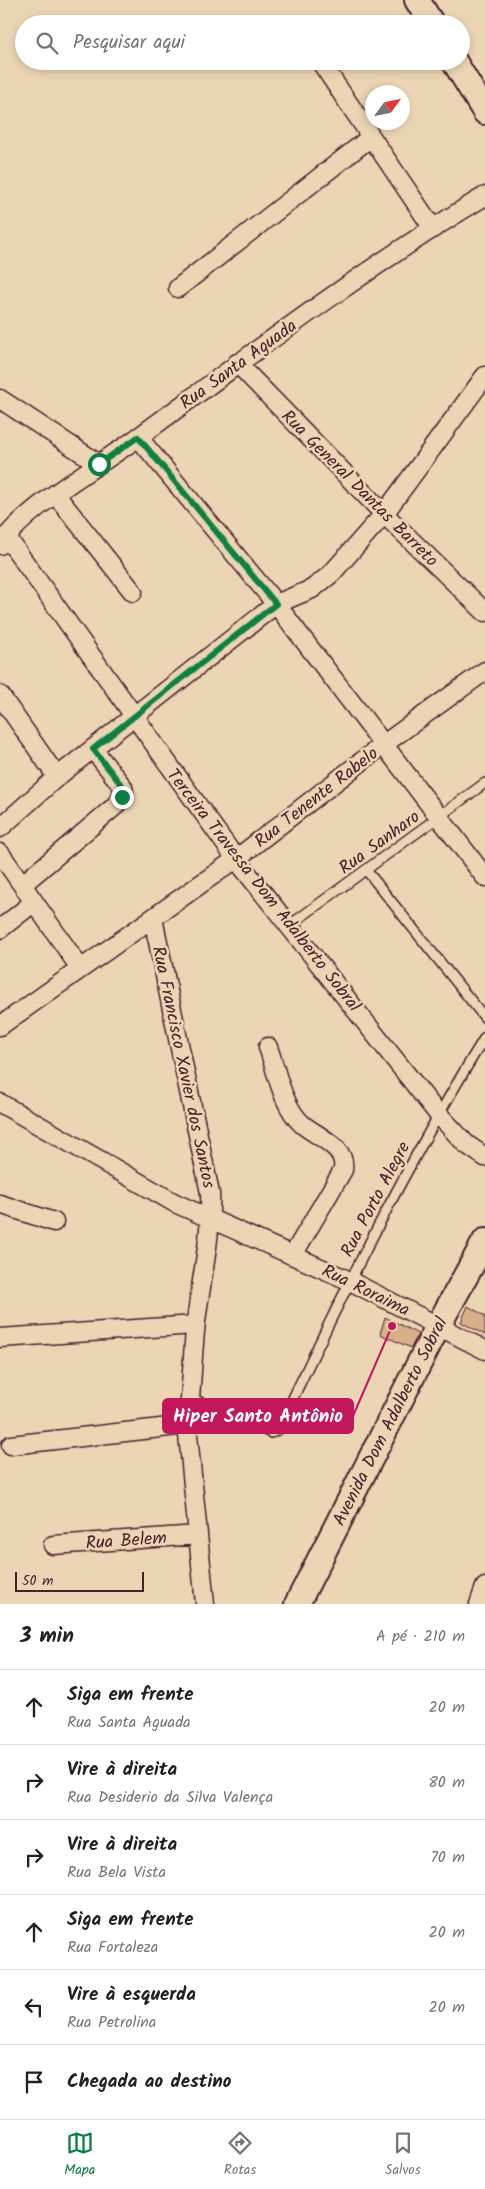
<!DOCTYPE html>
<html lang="pt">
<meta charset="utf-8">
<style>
body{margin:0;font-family:Kalam,sans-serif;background:#f2f2f2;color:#202124}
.compass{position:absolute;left:365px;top:85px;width:45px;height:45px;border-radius:50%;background:#fff;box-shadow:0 2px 8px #0003;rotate:57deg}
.scale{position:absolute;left:15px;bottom:12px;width:129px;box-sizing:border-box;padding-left:5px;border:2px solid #4a1f2b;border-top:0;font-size:14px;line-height:18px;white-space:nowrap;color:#4a1f2b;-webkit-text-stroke:4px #ecd5b5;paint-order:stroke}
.stop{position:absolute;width:15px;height:15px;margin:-11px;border:4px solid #0b8043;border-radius:50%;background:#fff}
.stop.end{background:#0b8043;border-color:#fff;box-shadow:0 1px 5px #0008}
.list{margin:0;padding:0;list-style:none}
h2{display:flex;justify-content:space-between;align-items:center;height:65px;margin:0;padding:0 20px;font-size:21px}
h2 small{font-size:16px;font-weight:400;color:#757577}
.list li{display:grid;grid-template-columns:32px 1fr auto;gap:15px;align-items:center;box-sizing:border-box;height:75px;padding:0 20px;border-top:1px solid #e0e0e0}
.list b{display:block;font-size:19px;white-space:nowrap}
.list p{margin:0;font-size:16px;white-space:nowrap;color:#757577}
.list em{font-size:16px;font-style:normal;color:#757577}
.icon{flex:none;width:28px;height:28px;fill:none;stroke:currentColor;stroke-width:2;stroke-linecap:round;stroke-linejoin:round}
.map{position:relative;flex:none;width:485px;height:1604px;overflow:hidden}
.search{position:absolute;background:#fff;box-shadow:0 2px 8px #0003;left:15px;right:15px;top:15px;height:55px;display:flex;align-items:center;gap:12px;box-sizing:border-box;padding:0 18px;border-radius:28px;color:#757577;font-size:19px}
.sheet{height:515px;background:#fff}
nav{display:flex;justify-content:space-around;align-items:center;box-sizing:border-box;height:70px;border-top:1px solid #e0e0e0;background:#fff;font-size:14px;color:#757577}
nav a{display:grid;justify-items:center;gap:2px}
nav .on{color:#0b8043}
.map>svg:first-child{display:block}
.building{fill:#d9af8a;stroke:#4a1f2b}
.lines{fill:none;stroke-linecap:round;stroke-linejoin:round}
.service-casing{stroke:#4a1f2b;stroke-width:12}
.minor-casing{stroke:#4a1f2b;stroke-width:21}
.secondary-casing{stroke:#4a1f2b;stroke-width:28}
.service{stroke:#ecd5b5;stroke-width:9}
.minor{stroke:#ecd5b5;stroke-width:18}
.secondary{stroke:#ecd5b5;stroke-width:24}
.route{stroke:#0b8043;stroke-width:6}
.labels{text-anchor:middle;stroke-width:5;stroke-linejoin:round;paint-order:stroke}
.street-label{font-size:18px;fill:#4a1f2b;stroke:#ecd5b5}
.leader{fill:none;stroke:#c2185b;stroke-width:2}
.callout-dot{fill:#c2185b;stroke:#ecd5b5;stroke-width:2}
.callout{fill:#c2185b;stroke:#c2185b;stroke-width:2}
.callout-label{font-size:19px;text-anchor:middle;font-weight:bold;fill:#fff}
</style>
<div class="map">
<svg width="485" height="1604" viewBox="0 0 485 1604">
<rect width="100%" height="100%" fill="#ecd5b5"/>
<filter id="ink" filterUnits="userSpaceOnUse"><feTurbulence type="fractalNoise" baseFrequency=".02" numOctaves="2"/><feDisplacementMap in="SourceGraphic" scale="10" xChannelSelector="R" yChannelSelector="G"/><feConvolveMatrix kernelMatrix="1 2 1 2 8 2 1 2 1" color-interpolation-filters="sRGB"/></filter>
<g filter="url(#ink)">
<path class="building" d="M468 1306 485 1316V1335L461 1322Z
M385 1317 418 1334 411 1348 380 1334Z"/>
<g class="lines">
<g class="service-casing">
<path id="service" d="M367 871 485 1018
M290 925 485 783
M191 1398 271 1433 278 1430C341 1296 407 1163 485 1037"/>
</g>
<g class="minor-casing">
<path id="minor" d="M320 61 432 227
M178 288 371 137
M237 363 384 514 485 612
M0 399 99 464
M138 437 276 604 485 877
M56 495 133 592
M6 536 236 859 438 1114 466 1144 485 1157
M0 545C29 504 99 466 140 436 253 353 365 268 485 196
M0 695 57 777
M0 828 57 777 276 604 312 589 331 574 384 514 485 376
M0 853 80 968
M23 884 114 807 124 794 123 787 93 749
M153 918 210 1193C212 1236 201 1279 196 1322 192 1356 192 1391 187 1425L205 1604
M0 929 33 903
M0 1026 236 859 384 744 485 671
M268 1047C277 1072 282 1105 302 1124 317 1137 347 1146 343 1170L293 1255
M0 1103 175 1203 350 1281 485 1350
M0 1204 54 1222
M0 1338 195 1325
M11 1445 187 1425
M53 1545 198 1535
M479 1604 485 1587"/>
</g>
<g class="secondary-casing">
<g id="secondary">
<path d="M417 0 432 24"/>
<path d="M454 61 485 112"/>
<path id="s1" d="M297 1604 438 1326 485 1241"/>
</g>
</g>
<use href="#service" class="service"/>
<use href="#minor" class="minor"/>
<use href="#secondary" class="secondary"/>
</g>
</g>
<g class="lines" filter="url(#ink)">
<path class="route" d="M99 464 138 437 276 604 93 749 123 787 122 797"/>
</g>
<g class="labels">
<g class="street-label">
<text transform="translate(238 364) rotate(-36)" y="6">Rua Santa Aguada</text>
<text transform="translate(360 488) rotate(45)" y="6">Rua General Dantas Barreto</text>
<text transform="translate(316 797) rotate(-38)" y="6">Rua Tenente Rabelo</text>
<text transform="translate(379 842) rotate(-36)" y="6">Rua Sanharo</text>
<text transform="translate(264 890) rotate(52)" y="6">Terceira Travessa Dom Adalberto Sobral</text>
<text transform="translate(184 1067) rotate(78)" y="6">Rua Francisco Xavier dos Santos</text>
<text transform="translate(375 1199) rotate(-62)" y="6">Rua Porto Alegre</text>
<text transform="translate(366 1290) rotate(26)" y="6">Rua Roraima</text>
<text dy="6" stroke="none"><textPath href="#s1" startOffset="205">Avenida Dom Adalberto Sobral</textPath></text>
<text transform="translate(126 1540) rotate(-4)" y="6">Rua Belem</text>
</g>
</g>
<path class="leader" d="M392 1326L353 1416"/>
<circle class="callout-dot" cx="392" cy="1326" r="5"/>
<rect class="callout" x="163" y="1399" width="190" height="34" rx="5"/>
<g class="callout-label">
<text x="258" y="1422">Hiper Santo Antônio</text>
</g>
</svg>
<svg class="compass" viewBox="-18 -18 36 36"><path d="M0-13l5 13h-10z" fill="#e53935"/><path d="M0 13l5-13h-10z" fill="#757577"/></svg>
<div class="scale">50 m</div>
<div class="stop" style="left:99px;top:464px"></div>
<div class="stop end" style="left:122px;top:797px"></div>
<div class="search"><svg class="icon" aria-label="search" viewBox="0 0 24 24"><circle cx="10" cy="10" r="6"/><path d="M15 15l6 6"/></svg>Pesquisar aqui</div>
</div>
<section class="sheet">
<h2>3 min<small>A pé · 210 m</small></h2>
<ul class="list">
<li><svg class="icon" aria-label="ahead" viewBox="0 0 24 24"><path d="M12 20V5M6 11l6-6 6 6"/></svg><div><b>Siga em frente</b><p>Rua Santa Aguada</p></div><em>20 m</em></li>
<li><svg class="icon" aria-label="right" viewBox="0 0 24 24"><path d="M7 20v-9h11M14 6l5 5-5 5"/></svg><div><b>Vire à direita</b><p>Rua Desiderio da Silva Valença</p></div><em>80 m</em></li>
<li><svg class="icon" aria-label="right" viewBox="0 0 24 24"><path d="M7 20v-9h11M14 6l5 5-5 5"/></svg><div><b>Vire à direita</b><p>Rua Bela Vista</p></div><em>70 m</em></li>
<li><svg class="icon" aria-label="ahead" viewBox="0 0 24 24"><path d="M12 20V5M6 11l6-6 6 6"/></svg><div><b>Siga em frente</b><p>Rua Fortaleza</p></div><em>20 m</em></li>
<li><svg class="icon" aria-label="left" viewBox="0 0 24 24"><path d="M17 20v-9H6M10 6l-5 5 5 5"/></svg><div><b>Vire à esquerda</b><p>Rua Petrolina</p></div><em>20 m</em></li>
<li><svg class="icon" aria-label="arrive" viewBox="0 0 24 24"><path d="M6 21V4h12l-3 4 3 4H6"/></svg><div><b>Chegada ao destino</b></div></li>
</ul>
</section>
<nav>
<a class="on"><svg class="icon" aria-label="map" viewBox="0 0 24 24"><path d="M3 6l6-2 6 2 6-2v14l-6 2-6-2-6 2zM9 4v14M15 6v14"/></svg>Mapa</a>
<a><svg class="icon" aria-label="directions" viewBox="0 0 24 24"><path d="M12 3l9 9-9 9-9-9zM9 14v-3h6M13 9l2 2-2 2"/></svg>Rotas</a>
<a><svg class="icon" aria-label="saved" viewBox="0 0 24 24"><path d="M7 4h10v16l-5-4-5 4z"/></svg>Salvos</a>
</nav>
